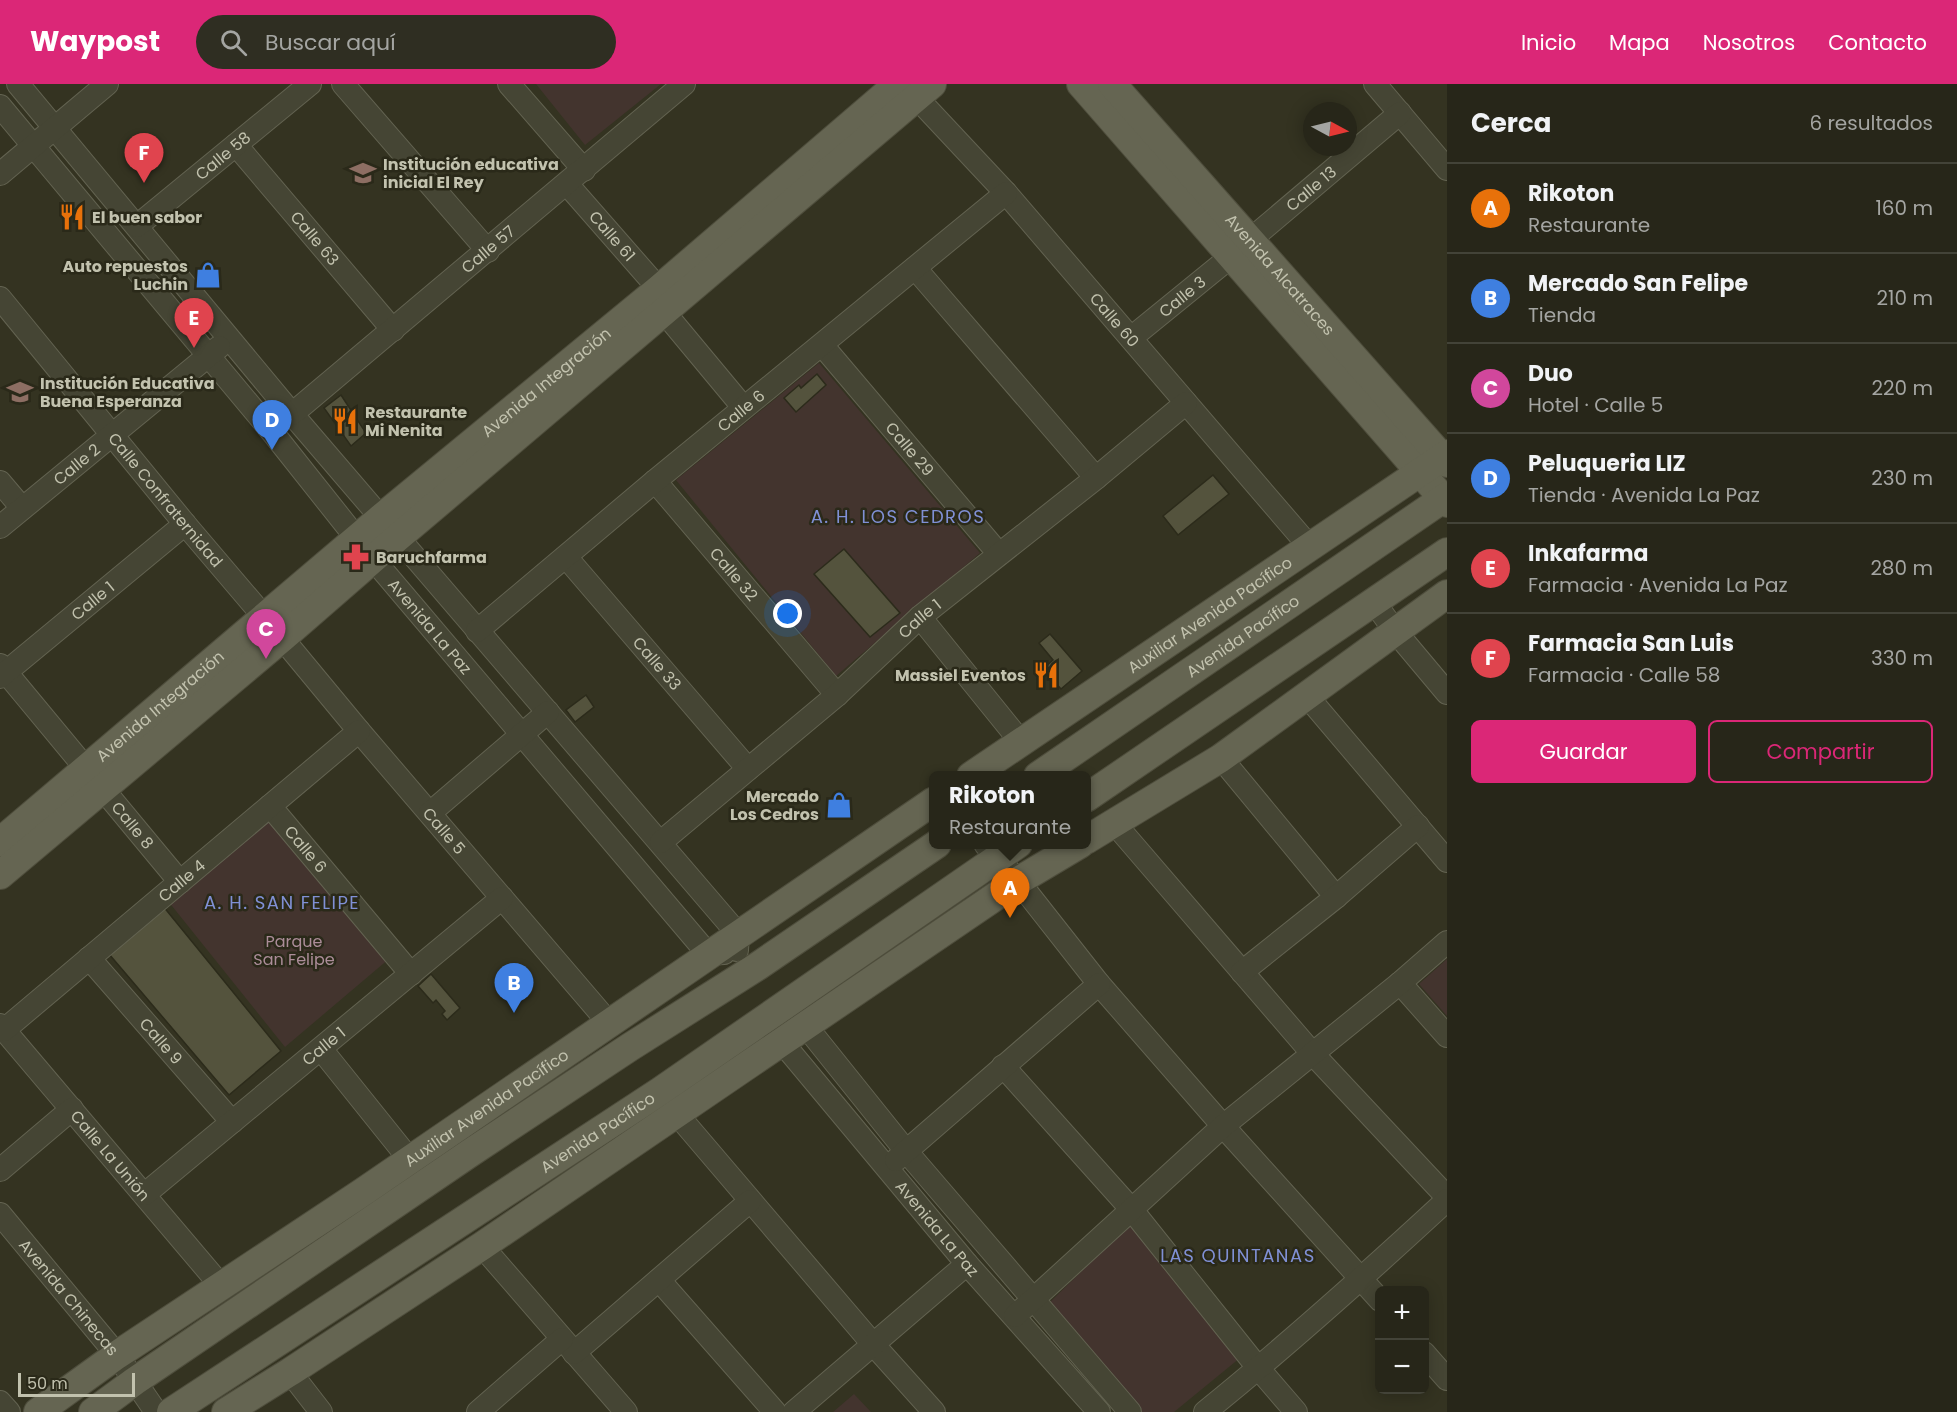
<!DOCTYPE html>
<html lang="es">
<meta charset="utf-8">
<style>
body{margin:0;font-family:Poppins,sans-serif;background:#2f2e22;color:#f1f3f6}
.controls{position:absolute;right:18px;bottom:18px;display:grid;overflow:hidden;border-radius:9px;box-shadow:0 3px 15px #0003}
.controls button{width:54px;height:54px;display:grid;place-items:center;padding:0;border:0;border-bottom:2px solid #434338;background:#272619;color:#f1f3f6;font:30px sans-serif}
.compass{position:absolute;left:1303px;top:18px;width:54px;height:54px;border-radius:50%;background:#272619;box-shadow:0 3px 15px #0003;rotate:97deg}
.scale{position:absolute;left:18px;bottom:15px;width:117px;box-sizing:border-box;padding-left:6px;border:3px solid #c2c2ae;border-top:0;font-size:16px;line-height:21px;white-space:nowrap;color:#c2c2ae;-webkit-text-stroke:4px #2a2919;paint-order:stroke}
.you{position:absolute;left:788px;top:530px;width:21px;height:21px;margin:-15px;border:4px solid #fff;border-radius:50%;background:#1a73e8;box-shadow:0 0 0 9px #1a73e833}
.badge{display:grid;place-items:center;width:39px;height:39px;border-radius:50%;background:#db2777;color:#fff;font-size:20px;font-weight:700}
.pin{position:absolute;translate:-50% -50px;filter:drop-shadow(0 2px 3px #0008)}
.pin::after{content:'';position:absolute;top:32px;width:21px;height:18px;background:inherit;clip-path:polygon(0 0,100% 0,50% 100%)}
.popup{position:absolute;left:929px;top:687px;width:162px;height:78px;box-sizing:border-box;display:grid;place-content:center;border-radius:9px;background:#272619;filter:drop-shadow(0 2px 4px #0005);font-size:20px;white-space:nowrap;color:#a4a5a2}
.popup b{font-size:22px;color:#f1f3f6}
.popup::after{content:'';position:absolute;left:50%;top:100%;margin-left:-12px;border:12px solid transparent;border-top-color:#272619}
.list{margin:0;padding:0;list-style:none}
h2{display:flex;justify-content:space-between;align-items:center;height:78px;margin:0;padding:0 24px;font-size:26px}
h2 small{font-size:20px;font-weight:400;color:#a4a5a2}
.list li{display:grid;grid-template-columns:39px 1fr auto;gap:18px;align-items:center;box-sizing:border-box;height:90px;padding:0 24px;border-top:2px solid #434338}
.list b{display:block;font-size:22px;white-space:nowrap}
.list p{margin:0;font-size:20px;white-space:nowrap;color:#a4a5a2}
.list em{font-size:20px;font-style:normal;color:#a4a5a2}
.actions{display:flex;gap:12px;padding:18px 24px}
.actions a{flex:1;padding:14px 0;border:2px solid #db2777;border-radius:9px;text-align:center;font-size:21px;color:#db2777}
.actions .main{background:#db2777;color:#fff}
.icon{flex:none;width:33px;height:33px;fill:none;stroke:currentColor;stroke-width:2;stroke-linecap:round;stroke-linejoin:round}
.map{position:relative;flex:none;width:1447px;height:1328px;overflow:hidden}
header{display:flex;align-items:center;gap:36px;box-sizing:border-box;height:84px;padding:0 30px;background:#db2777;color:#fff}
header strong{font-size:28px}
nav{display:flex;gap:33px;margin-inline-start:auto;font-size:21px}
.search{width:420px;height:54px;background:#2f2e22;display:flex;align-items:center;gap:15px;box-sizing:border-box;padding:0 21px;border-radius:33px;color:#a4a5a2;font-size:22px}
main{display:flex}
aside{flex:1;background:#272619}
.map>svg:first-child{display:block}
.green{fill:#43342e}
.building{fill:#54533d;stroke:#2c2b1b;stroke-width:1.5}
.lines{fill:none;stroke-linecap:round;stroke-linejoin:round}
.minor-casing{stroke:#636351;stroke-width:24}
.major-casing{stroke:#4f4e3d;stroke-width:30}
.minor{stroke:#454534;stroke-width:22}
.major{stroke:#656552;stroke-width:28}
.labels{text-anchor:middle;stroke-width:5;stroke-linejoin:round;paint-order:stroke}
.street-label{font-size:16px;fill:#c2c2ae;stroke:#2a2919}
.poi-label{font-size:16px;font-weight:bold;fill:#c2c2ae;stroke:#2a2919;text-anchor:start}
.park-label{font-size:16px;fill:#ac8d99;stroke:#2a2919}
.neighbourhood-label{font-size:18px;letter-spacing:1.5px;fill:#8090d5;stroke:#2a2919}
</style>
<header>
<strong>Waypost</strong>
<div class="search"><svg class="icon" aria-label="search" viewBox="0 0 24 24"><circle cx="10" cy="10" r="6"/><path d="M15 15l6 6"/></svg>Buscar aquí</div>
<nav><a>Inicio</a><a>Mapa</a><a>Nosotros</a><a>Contacto</a></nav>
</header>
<main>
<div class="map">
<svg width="1447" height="1328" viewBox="0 0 1447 1328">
<rect width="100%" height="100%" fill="#343321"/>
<path class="green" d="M536 0H661L585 61Z
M819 279 980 469 836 592 676 396Z
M269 732 390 874 285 963 168 817Z
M1447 875V932L1419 900Z
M1132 1138 1246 1269 1174 1328H1140L1047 1221Z
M854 1310 871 1328H833Z"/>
<path class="building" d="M817 290 826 301 796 328 784 314 799 301 801 304Z
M341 311 366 349 351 362 324 324Z
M1213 391 1229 410 1178 451 1163 432Z
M844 465 900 529 870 553 814 490Z
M1050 550 1082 587 1061 605 1043 585 1053 576 1039 559Z
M586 611 594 623 575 638 566 626Z
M163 822 281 967 229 1011 109 870Z
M431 890 460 924 447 936 442 930 445 927 436 916 433 919 418 902Z"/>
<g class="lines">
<g class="minor-casing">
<g id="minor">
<path d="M18 0 292 330 738 850 737 866"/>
<path d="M343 0 488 167"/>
<path d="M509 0 584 86"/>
<path d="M1375 0 1447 85"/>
<path id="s1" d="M917 14 1006 109 1309 462"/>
<path id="s2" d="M0 22 273 349 373 475 708 870 724 869"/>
<path id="s3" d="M236 61 393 246"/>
<path d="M0 90 107 0"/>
<path id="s4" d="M567 100 659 205"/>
<path id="s5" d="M137 142 310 0"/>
<path id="s6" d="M1250 156 1400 29"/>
<path d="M915 184 1096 394"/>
<path id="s7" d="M0 214 185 440 265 534"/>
<path d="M664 228 743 323"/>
<path id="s8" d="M1131 254 1233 171"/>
<path id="s9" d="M822 261 999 470"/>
<path id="s10" d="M292 330 684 0"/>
<path id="s11" d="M655 397 837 611"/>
<path d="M0 398 22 424"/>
<path id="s12" d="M0 443 219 263"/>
<path id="s13" d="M566 473 748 685"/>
<path d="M1374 518 1395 547 1447 609"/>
<path d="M920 533 1021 658"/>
<path id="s14" d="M477 547 655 397 1006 109"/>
<path id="s15" d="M282 554 359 647 609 939"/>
<path id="s16" d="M0 581 180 798"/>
<path id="s17" d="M0 593 185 440"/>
<path d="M1307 612 1447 777"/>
<path d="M1221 674 1336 813"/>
<path id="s18" d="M270 722 411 890"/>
<path d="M430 729 548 628"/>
<path d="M1115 740 1312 969 1447 1113"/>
<path id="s19" d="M661 758 837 611 920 533 1096 394 1186 319"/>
<path d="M985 760 1018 797 1099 900 1223 1042 1380 1216"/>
<path id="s20" d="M89 874 232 1038"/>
<path d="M1242 888 1336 813 1418 742"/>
<path d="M1400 899 1447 952"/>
<path id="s21" d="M0 941 222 1203"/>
<path d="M805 941 906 1067 1130 1328"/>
<path id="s22" d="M4 946 359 647"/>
<path id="s23" d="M781 957 967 1180 1099 1328"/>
<path d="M321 965 410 1076"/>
<path d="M1003 982 1132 1126 1259 1285 1296 1328"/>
<path d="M676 1029 872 1259 934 1328"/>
<path d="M896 1076 1099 900"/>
<path d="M0 1086 72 1025"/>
<path id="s24" d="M145 1110 502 814"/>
<path id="s25" d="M0 1130 117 1271 156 1328"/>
<path d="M482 1162 626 1328"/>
<path d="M659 1196 775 1328"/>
<path d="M1015 1232 1223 1042 1400 899 1447 858"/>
<path d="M574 1269 750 1117"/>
<path d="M1424 1269 1447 1295"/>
<path d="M290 1288 321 1328"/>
<path d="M0 1318 9 1328"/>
<path d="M478 1328 562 1255"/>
<path d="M794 1328 967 1180"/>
<path d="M1205 1328C1289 1260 1368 1189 1447 1116"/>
</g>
</g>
<g class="major-casing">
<g id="major">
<path d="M1081 0 1447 419"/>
<path id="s26" d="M1112 0 1447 379"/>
<path id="s27" d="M971 692 1447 370"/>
<path id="s28" d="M1038 692 1447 412"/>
<path d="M1086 714 1447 468"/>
<path d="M1086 756 1221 674 1447 510"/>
<path id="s29" d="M0 758 381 434 659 205 898 0"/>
<path d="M0 791 282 554 397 454 932 0"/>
<path id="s30" d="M38 1328 117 1271 363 1108 934 717"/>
<path d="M93 1328 135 1297 470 1069 630 963 758 882 937 760"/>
<path id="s31" d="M171 1328 659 1008 1018 760"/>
<path d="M226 1328 290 1288 482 1162 1018 797 1080 760"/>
</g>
</g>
<use href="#minor" class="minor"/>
<use href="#major" class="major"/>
</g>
<defs>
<g id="school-bare" transform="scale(2.07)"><path d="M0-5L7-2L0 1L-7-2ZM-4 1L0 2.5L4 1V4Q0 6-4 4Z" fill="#8d6e63" stroke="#2a2919" stroke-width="2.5" paint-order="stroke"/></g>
<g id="restaurant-bare" transform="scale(2.07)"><path d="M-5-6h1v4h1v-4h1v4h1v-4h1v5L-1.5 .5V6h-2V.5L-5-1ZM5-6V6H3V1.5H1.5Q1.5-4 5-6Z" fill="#e8710a" stroke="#2a2919" stroke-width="2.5" paint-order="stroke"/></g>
<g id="shop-bare" transform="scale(2.07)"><path d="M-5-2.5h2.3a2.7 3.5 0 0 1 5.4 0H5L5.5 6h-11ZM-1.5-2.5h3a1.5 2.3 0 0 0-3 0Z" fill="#3f7fe0" stroke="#2a2919" stroke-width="2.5" paint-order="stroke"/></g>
<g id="pharmacy-bare" transform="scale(2.07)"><path d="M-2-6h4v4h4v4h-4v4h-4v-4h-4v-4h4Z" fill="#e0444e" stroke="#2a2919" stroke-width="2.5" paint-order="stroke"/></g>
</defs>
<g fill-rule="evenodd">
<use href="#school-bare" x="363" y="89"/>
<use href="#restaurant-bare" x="72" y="133"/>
<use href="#shop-bare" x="208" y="191"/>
<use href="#school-bare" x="20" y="308"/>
<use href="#restaurant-bare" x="345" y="337"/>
<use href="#pharmacy-bare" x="356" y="473"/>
<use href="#restaurant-bare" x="1046" y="591"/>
<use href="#shop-bare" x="839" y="721"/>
</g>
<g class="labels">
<g class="street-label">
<text dy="6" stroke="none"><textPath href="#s5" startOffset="111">Calle 58</textPath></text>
<text dy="6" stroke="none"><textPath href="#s6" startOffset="80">Calle 13</textPath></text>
<text dy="6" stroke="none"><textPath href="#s4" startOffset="69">Calle 61</textPath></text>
<text dy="6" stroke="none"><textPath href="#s3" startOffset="122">Calle 63</textPath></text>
<text dy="6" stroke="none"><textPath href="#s10" startOffset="256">Calle 57</textPath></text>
<text dy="6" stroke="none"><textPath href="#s26" startOffset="254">Avenida Alcatraces</textPath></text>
<text dy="6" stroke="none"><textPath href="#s8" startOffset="66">Calle 3</textPath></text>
<text dy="6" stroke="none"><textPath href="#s1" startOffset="297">Calle 60</textPath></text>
<text dy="6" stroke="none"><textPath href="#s29" startOffset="714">Avenida Integración</textPath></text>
<text dy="6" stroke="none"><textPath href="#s14" startOffset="344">Calle 6</textPath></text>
<text dy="6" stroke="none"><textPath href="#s9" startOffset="136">Calle 29</textPath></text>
<text dy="6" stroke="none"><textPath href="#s12" startOffset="99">Calle 2</textPath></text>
<text dy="6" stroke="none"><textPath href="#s7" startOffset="261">Calle Confraternidad</textPath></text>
<text dy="6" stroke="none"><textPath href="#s11" startOffset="122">Calle 32</textPath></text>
<text dy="6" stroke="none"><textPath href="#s17" startOffset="120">Calle 1</textPath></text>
<text dy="6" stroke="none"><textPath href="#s27" startOffset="288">Auxiliar Avenida Pacífico</textPath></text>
<text dy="6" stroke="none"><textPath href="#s19" startOffset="342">Calle 1</textPath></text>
<text dy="6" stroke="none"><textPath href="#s2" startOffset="675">Avenida La Paz</textPath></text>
<text dy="6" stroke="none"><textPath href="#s28" startOffset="248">Avenida Pacífico</textPath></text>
<text dy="6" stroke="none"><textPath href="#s13" startOffset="140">Calle 33</textPath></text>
<text dy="6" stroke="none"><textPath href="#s29" startOffset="210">Avenida Integración</textPath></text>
<text dy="6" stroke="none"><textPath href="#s16" startOffset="208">Calle 8</textPath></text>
<text dy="6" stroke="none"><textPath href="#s15" startOffset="252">Calle 5</textPath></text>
<text dy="6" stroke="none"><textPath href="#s18" startOffset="56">Calle 6</textPath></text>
<text dy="6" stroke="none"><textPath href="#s22" startOffset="232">Calle 4</textPath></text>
<text dy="6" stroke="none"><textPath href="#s20" startOffset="110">Calle 9</textPath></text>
<text dy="6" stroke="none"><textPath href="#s24" startOffset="232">Calle 1</textPath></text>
<text dy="6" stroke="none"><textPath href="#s30" startOffset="542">Auxiliar Avenida Pacífico</textPath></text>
<text dy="6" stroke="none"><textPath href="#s31" startOffset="510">Avenida Pacífico</textPath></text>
<text dy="6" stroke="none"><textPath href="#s21" startOffset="171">Calle La Unión</textPath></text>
<text dy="6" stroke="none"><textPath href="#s23" startOffset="244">Avenida La Paz</textPath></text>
<text dy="6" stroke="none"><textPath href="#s25" startOffset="108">Avenida Chinecas</textPath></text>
</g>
<g class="poi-label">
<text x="383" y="86">Institución educativa<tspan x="383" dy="18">inicial El Rey</tspan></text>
<text x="92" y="139">El buen sabor</text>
<text x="188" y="188" text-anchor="end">Auto repuestos<tspan x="188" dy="18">Luchin</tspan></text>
<text x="40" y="305">Institución Educativa<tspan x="40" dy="18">Buena Esperanza</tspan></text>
<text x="365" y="334">Restaurante<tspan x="365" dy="18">Mi Nenita</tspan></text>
<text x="376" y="479">Baruchfarma</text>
<text x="1026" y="597" text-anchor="end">Massiel Eventos</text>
<text x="819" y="718" text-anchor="end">Mercado<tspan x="819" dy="18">Los Cedros</tspan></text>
</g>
<g class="park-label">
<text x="294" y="863">Parque<tspan x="294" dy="18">San Felipe</tspan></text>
</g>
<g class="neighbourhood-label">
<text x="898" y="439">A. H. LOS CEDROS</text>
<text x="282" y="825">A. H. SAN FELIPE</text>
<text x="1238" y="1178">LAS QUINTANAS</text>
</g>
</g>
</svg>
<div class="controls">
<button>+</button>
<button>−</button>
</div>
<svg class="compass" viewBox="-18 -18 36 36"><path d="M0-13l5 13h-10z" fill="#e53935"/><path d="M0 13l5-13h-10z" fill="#a4a5a2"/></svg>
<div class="scale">50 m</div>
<div class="you"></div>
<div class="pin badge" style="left:1010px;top:834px;background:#e8710a">A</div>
<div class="popup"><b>Rikoton</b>Restaurante</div>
<div class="pin badge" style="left:514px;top:929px;background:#3f7fe0">B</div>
<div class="pin badge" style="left:266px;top:575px;background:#d1479c">C</div>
<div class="pin badge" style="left:272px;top:366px;background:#3f7fe0">D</div>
<div class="pin badge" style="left:194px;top:264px;background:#e0444e">E</div>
<div class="pin badge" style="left:144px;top:99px;background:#e0444e">F</div>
</div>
<aside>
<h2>Cerca<small>6 resultados</small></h2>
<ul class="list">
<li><span class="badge" style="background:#e8710a">A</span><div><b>Rikoton</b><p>Restaurante</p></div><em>160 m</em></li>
<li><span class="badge" style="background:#3f7fe0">B</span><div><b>Mercado San Felipe</b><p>Tienda</p></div><em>210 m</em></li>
<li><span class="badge" style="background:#d1479c">C</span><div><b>Duo</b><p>Hotel · Calle 5</p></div><em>220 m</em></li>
<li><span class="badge" style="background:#3f7fe0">D</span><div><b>Peluqueria LIZ</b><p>Tienda · Avenida La Paz</p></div><em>230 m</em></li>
<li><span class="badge" style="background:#e0444e">E</span><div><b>Inkafarma</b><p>Farmacia · Avenida La Paz</p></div><em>280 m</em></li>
<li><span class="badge" style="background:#e0444e">F</span><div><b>Farmacia San Luis</b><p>Farmacia · Calle 58</p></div><em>330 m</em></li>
</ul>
<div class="actions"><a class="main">Guardar</a><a>Compartir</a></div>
</aside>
</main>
